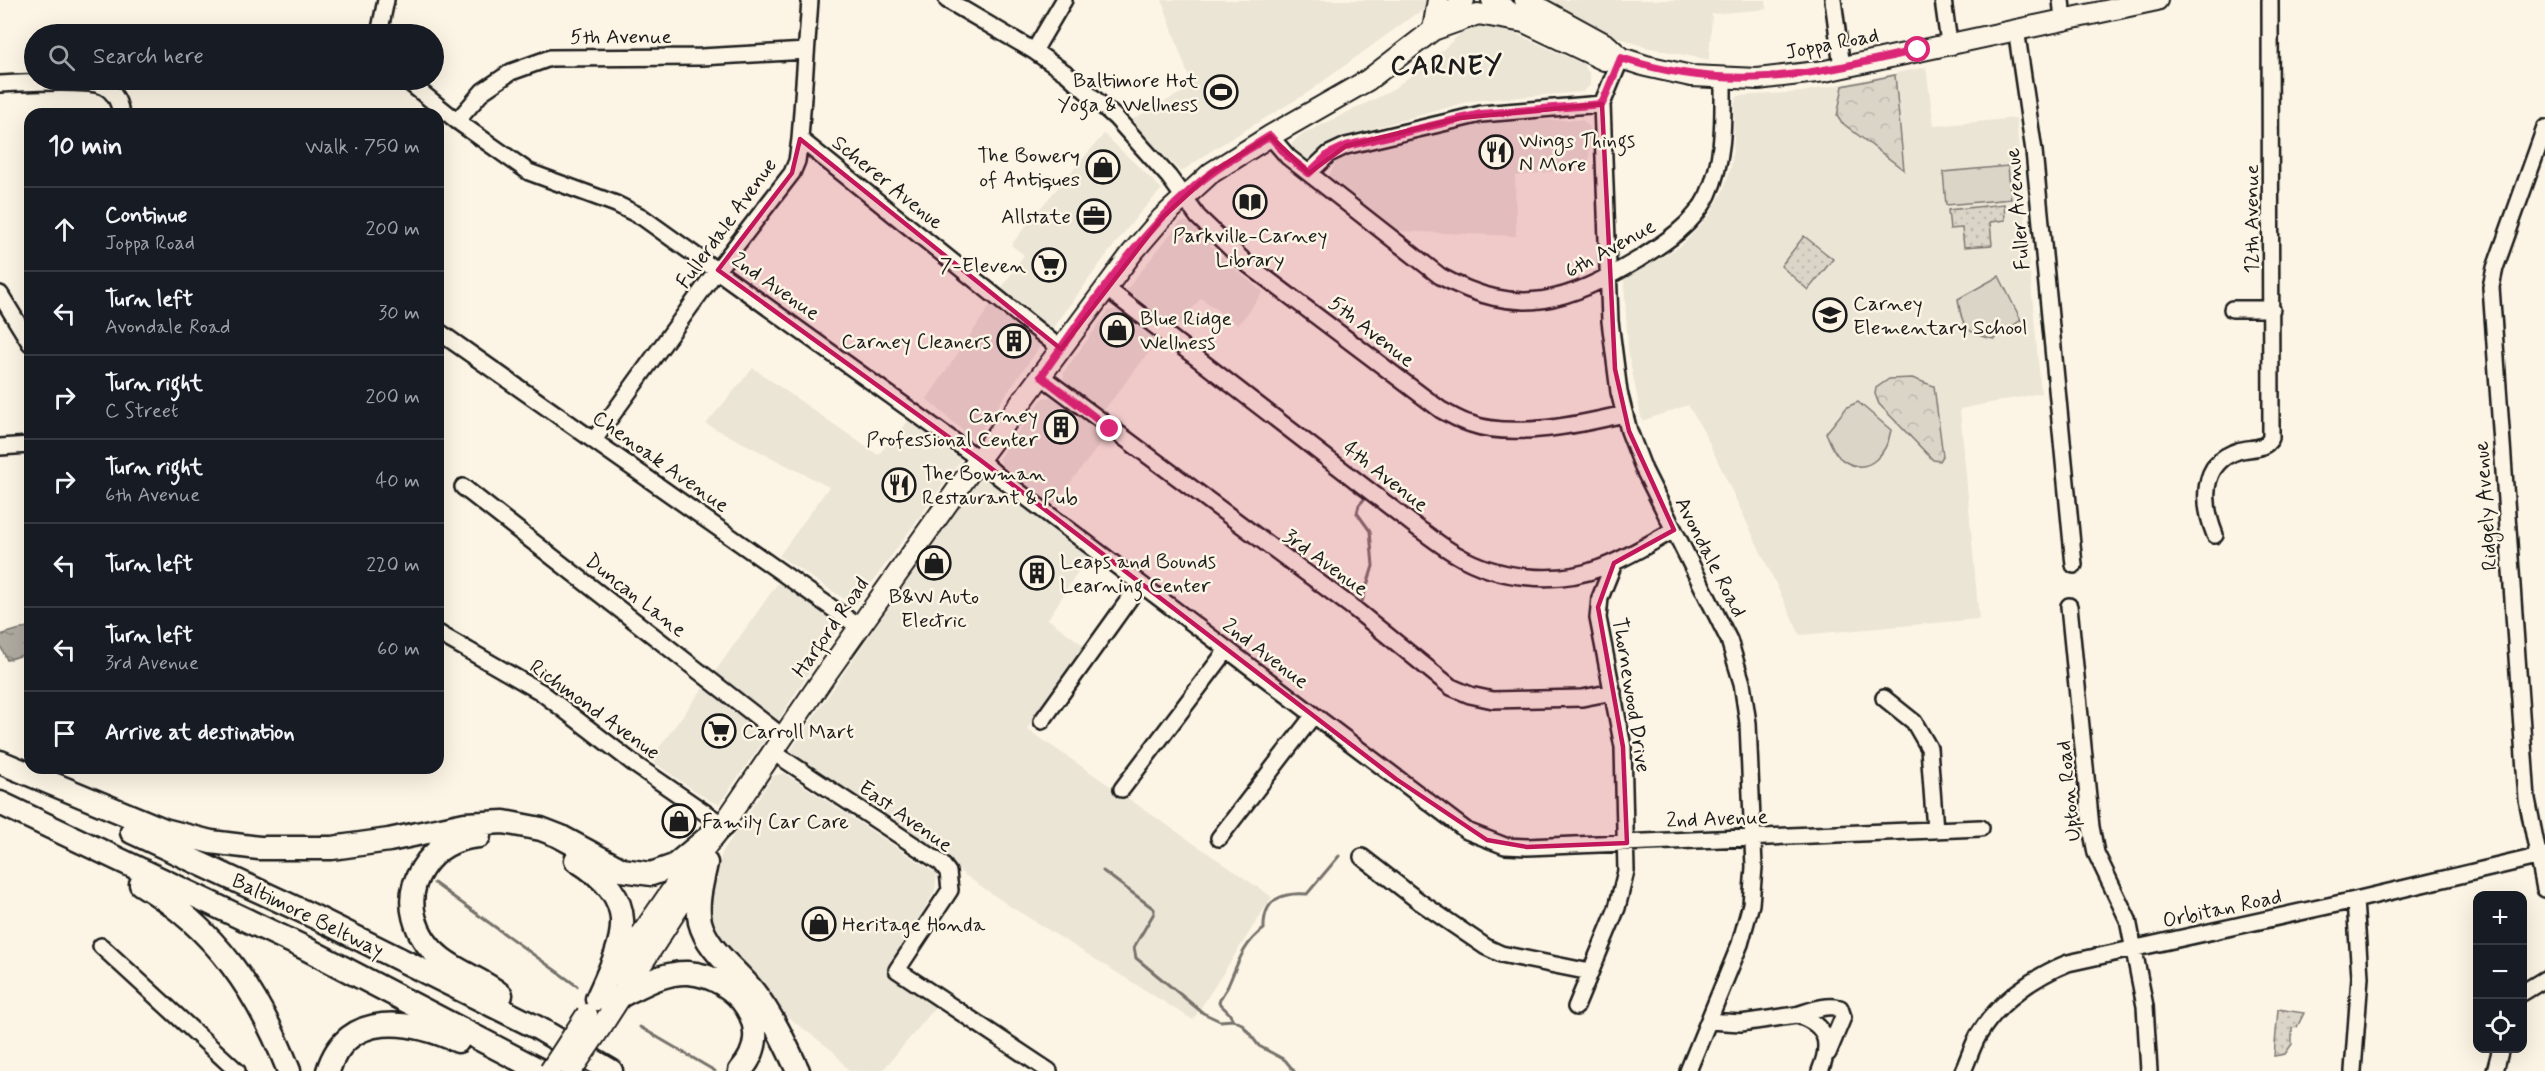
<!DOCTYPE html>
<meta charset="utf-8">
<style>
body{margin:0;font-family:Mynerve,sans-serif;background:#242831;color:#f1f3f6}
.controls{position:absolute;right:18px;bottom:18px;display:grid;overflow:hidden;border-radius:12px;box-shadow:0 6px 24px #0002}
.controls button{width:54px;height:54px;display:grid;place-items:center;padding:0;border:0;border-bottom:2px solid #363941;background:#171b24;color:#f1f3f6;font:30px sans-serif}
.stop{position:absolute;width:18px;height:18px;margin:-14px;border:4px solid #db2777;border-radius:50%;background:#fff}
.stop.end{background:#db2777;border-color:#fff;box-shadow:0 2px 6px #0008}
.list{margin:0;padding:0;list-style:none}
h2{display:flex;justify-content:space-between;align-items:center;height:78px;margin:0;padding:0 24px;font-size:26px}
h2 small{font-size:20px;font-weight:400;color:#9ea1a6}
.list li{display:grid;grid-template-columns:39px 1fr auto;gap:18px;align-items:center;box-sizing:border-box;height:84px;padding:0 24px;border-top:2px solid #363941}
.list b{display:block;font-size:22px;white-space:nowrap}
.list p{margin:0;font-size:20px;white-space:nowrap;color:#9ea1a6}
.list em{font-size:20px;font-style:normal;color:#9ea1a6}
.icon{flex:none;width:33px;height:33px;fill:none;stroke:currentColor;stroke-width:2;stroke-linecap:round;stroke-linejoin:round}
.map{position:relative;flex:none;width:2545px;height:1071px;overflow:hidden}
.search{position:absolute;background:#171b24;box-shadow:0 6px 24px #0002;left:24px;top:24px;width:420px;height:66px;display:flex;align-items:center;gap:15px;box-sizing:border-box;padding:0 21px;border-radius:33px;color:#9ea1a6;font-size:22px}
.panel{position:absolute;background:#171b24;box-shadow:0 6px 24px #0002;left:24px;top:108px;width:420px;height:666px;border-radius:18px}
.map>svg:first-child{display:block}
.built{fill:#ebe5d6}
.grass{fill:url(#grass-dots);stroke:#7c7872;stroke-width:1.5}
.forest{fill:url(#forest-crowns);stroke:#7c7872;stroke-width:1.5}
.garden{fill:#dbd5c8;stroke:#7c7872;stroke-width:1.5}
.water{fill:url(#water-ripples);stroke:#75726c;stroke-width:1.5}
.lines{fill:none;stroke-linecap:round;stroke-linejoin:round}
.stream{stroke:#75726c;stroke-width:3}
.minor-casing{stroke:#1c1c1c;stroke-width:20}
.major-casing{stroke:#1c1c1c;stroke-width:24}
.highway-casing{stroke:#1c1c1c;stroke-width:27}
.minor{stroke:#fcf5e5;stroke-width:15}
.major{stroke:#fcf5e5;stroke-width:20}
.highway{stroke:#fcf5e5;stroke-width:22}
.major-bridge-casing{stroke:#1c1c1c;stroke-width:24;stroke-linecap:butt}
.major-bridge{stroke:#fcf5e5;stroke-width:20}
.route{stroke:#db2777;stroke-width:8}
.marked{fill:#c2185b;fill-opacity:0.2;stroke:#c2185b;stroke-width:4.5;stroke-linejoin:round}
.labels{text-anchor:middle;stroke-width:5;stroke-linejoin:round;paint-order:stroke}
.street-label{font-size:21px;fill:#1c1c1c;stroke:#fcf5e5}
.poi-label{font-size:21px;fill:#1c1c1c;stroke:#fcf5e5;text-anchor:start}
.district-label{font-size:27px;font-weight:bold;letter-spacing:1.5px;fill:#1c1c1c;stroke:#fcf5e5}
</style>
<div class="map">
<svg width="2545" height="1071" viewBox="0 0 2545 1071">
<defs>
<pattern id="grass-dots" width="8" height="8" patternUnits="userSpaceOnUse" patternTransform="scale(1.5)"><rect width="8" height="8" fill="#dbd5c8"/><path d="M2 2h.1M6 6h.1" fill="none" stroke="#bbb6ab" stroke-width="1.8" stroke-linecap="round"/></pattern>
<pattern id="forest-crowns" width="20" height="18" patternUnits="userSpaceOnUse" patternTransform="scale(1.5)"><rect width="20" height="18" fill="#dbd5c8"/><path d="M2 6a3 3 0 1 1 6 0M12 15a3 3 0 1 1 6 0" fill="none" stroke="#bbb6ab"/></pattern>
<pattern id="water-ripples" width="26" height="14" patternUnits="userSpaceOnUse" patternTransform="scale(1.5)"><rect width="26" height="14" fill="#b0aba1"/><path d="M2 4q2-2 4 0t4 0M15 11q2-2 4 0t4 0" fill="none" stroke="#8e8a82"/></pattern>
</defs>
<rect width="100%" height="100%" fill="#fcf5e5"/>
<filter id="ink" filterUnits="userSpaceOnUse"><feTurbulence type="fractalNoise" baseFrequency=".0167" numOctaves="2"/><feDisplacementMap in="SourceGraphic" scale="12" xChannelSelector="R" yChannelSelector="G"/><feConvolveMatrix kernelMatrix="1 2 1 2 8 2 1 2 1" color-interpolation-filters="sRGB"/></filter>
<g filter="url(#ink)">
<path class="built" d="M1162 0H1431L1432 1 1426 9 1414 15 1307 93 1214 149 1181 172 1129 121 1192 87Z
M1546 0H1766L1767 9 1712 14 1709 60 1645 47 1604 32Z
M1477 23H1492L1583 64 1590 75V86L1582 92 1471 101 1345 136 1328 144 1317 155 1308 159 1295 152 1291 145 1299 136 1389 92 1433 59 1463 31Z
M1926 67 1934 126 2016 118 2041 393 1960 409 1979 619 1800 635 1704 432 1688 405 1642 421 1628 351 1624 279 1681 246 1710 215 1723 191 1731 167 1734 140V104L1738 96 1802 92Z
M1539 120H1582L1586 123 1590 129 1589 167 1515 176 1516 236 1398 231 1329 176 1336 162 1346 157 1483 123Z
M1104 134 1162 189 1138 215 1105 257 1054 327 1045 325 1001 289 1024 255 1011 245 1036 213Z
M1180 222H1188L1232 267 1263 292 1238 325 1201 298 1174 330 1124 293Z
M992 303 1040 346 974 440 927 399Z
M1109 310H1121L1160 338 1101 414 1064 382V372Z
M753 368 878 455 909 420 961 460 855 606 779 556 829 487 706 424Z
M1051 397 1107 435 1052 506 1002 465 999 458 1043 398Z
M980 474 1088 556 1048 619 1083 645 1027 729 1272 897 1193 1020 1008 905 789 753Z
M780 580 842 622 769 734 719 804 710 801 650 760 714 673Z
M784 773 937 874 935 891 887 971 936 1007 882 1071H849L833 1051 777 1009 715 935 709 919 710 889 723 851 773 776Z"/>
<path class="grass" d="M2004 204 2005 220 1990 222 1992 245 1964 247 1962 228 1950 229 1948 210Z
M1804 236 1833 259 1808 290 1781 266Z
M2278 1009 2304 1013 2297 1027 2292 1028V1044L2285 1054 2274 1056Z"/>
<path class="forest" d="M1895 75 1904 170 1841 122 1837 116 1843 86Z
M1912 378 1934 386 1943 456 1940 461 1933 460 1879 404 1875 394 1876 388 1889 379Z"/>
<path class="garden" d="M2008 166 2011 199 1946 205 1943 172Z
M1999 276 2021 320 1994 339C1965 334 1962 326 1958 299Z
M1858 402 1891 430C1887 452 1870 477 1844 461 1834 455 1831 443 1826 433L1847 407Z"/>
<path class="water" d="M30 626V664L26 654 7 660 0 645V635Z"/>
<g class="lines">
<path class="stream" d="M1361 605 1373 566 1370 531 1357 513 1359 505 1367 496
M1103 871 1154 909V913L1134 947 1136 958 1203 1013 1220 1021 1233 1020 1242 1024 1259 1046 1285 1060 1294 1071
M434 883 577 986
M1233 1020 1229 1013 1219 1003C1220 997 1225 992 1228 986 1237 965 1244 942 1264 929 1263 899 1282 892 1307 894L1339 856
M640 1027 715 1071"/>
<g class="minor-casing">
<path id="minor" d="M947 0 1034 51 1067 74 1116 118 1169 177 1198 217 1246 263 1441 410C1451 415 1460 421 1471 424 1513 439 1582 424 1624 414
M1833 0 1842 67
M1943 0 1949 43
M2061 0 2063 19
M2016 29 2034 151 2074 565
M379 34 386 0
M1034 51 1064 0
M1621 58 1602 104 1610 321 1619 392 1629 431 1644 470 1729 640 1742 683 1748 723 1754 867 1751 904 1740 944 1688 1071
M406 80 457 121 529 172 616 204 642 217 979 459 998 476 1467 831 1505 846 1527 847 1981 828
M0 84C25 83 79 79 100 85 113 89 119 101 121 114
M457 121 483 91 511 72 550 58 701 57 806 51
M2545 128 2495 268 2491 287 2527 799 2545 889
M1270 136 1288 157 1440 276C1519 319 1567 302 1639 259 1666 242 1694 224 1708 195 1725 158 1723 119 1723 79
M800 139 1061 349
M1309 173 1329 154 1346 146 1481 114 1602 104
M1106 288 1419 529C1432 538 1444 548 1457 555 1497 579 1557 585 1600 568 1626 559 1650 543 1674 530
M0 294 30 343
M2232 309H2272
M438 331 859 627
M1041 376 1356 610 1451 687 1470 695 1493 700 1582 698 1613 692
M594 440 711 278 792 173 797 161 800 139 810 0
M0 447 30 445
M463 487 783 737
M2215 535C2203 505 2199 463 2238 451 2250 447 2264 451 2271 438L2270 0
M2069 606 2091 827 2096 853 2128 920 2145 1006 2149 1071
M438 633 541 692 637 766 723 825
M1884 698 1914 722 1929 748 1935 830
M1042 721 1140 584
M773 752 941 863 948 872 950 890 897 970 1049 1071
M1122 789 1227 650
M1219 838 1313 716
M1362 857 1420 902 1486 947 1501 954 1590 972
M101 946 237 1071
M2522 993 2545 979
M1576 1007 1617 908 1626 871 1623 747 1598 618 1600 598 1614 563
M1796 1015C1810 1011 1826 1004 1840 1008L1843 1017 1828 1053
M1709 1021 1741 1023 1796 1015C1827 1024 1832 1042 1820 1071
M1963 1071C1968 1060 1972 1047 1978 1036 1997 1003 2033 977 2068 963L2355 900 2545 855
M2353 1071 2360 977 2355 900
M2495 1071 2501 1048"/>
</g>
<g class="major-casing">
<path id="major" d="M1492 0 1524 22 1604 60 1621 58 1646 66 1691 76 1758 79 1825 71 2157 0
M1525 0 1607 45 1621 58
M1439 24 1464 0
M1433 30 1438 0
M612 977 676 884 723 825 824 677 979 459 1132 253 1162 218 1211 173 1270 136 1368 80 1433 30 1478 14 1524 22
M603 1024 702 871"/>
</g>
<g class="highway-casing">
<path id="highway" d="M0 762 164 830 211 842 259 848H332L389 840 465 824 504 822 541 829 559 836 622 870 651 874 674 866 723 825
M0 803 303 947 541 1071
M132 832 315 917 538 1028 611 1071
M479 836C454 838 435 848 422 869 402 900 415 938 442 959 460 973 483 980 501 995
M576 860C644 902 624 939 597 999
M706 863C702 883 696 902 700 922 707 950 736 969 753 991 772 1015 785 1043 798 1071
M141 884C216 929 258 992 289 1071
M622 995C643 985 664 972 688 973 736 976 779 1029 740 1071
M328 1071C347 1009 411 1020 458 1041"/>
</g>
<use href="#minor" class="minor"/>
<use href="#major" class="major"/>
<use href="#highway" class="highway"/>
<g class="major-bridge-casing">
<path id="major-bridge" d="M550 1071 587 1014
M571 1071 603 1024"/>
</g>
<use href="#major-bridge" class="major-bridge"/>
</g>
</g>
<g class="lines" filter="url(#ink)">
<path class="route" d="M1110 429 1041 376C1088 311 1133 240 1194 187 1217 167 1244 152 1270 136L1288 157 1309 173 1329 154 1346 146 1481 114 1602 104 1621 58C1732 94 1809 75 1918 50"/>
</g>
<path class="marked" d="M1602 104 1615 369 1629 431 1674 530 1614 563 1598 607 1623 747 1627 843 1527 847 1487 840 1396 779 979 459 718 270 792 173 800 139 1061 349 1162 218 1211 173 1270 136 1309 173 1346 146 1460 118Z"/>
<defs>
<g id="stadium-ring" transform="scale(1.725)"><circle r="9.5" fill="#fcf5e5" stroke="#1c1c1c" stroke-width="1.5"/><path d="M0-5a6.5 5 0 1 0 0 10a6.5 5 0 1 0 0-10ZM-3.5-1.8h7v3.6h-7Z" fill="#1c1c1c"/></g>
<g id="restaurant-ring" transform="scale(1.725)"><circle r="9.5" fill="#fcf5e5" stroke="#1c1c1c" stroke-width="1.5"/><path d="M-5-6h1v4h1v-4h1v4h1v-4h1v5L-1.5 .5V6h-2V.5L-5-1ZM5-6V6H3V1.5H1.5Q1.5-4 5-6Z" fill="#1c1c1c"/></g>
<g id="shop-ring" transform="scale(1.725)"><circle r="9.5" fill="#fcf5e5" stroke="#1c1c1c" stroke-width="1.5"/><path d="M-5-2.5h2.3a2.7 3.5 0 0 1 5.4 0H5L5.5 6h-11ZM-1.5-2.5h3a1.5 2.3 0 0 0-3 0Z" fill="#1c1c1c"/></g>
<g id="library-ring" transform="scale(1.725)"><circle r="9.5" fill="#fcf5e5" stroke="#1c1c1c" stroke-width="1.5"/><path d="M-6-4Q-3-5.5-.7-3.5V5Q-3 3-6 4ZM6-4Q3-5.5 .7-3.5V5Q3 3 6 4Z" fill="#1c1c1c"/></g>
<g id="office-ring" transform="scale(1.725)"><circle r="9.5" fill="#fcf5e5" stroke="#1c1c1c" stroke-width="1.5"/><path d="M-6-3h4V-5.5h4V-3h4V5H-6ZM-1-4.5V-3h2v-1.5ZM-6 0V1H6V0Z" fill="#1c1c1c"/></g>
<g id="supermarket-ring" transform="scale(1.725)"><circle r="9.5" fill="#fcf5e5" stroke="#1c1c1c" stroke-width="1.5"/><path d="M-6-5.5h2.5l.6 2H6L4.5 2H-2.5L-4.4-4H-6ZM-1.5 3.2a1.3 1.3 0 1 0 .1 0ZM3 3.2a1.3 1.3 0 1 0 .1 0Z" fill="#1c1c1c"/></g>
<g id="school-ring" transform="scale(1.725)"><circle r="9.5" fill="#fcf5e5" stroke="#1c1c1c" stroke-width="1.5"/><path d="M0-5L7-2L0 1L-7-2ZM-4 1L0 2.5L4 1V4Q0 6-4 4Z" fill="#1c1c1c"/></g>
<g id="building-ring" transform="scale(1.725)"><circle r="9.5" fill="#fcf5e5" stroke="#1c1c1c" stroke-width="1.5"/><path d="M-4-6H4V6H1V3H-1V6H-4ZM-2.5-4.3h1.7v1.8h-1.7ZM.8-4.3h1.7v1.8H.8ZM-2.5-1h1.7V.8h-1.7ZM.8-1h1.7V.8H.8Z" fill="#1c1c1c"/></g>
</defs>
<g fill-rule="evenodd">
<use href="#stadium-ring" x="1221" y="92"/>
<use href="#restaurant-ring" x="1496" y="152"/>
<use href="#shop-ring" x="1103" y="167"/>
<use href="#library-ring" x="1250" y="202"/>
<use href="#office-ring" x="1094" y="216"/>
<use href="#supermarket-ring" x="1049" y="265"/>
<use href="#school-ring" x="1830" y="315"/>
<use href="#shop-ring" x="1117" y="330"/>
<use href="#building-ring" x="1014" y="341"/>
<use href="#building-ring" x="1061" y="427"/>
<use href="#restaurant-ring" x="899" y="485"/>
<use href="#shop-ring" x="934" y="563"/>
<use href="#building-ring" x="1037" y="573"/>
<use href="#supermarket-ring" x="719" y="731"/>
<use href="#shop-ring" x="679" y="821"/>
<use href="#shop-ring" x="819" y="924"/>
</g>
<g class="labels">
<g class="street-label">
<text x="621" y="43">5th Avenue</text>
<text transform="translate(1832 43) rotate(-11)" y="7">Joppa Road</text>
<text transform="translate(888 182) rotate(39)" y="7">Scherer Avenue</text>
<text transform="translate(2017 209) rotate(-95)" y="7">Fuller Avenue</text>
<text transform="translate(2251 219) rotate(-90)" y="7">12th Avenue</text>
<text transform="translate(726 223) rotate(-54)" y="7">Fullerdale Avenue</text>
<text transform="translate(1610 248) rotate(-29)" y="7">6th Avenue</text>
<text transform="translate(776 286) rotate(35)" y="7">2nd Avenue</text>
<text transform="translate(1372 331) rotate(38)" y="7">5th Avenue</text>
<text transform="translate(661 461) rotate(35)" y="7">Chenoak Avenue</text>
<text transform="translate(1386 476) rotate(38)" y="7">4th Avenue</text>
<text transform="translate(2485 506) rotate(-94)" y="7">Ridgely Avenue</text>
<text transform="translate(1711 557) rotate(63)" y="7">Avondale Road</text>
<text transform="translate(1326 562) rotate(36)" y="7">3rd Avenue</text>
<text transform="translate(636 595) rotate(38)" y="7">Duncan Lane</text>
<text transform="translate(830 627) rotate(-55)" y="7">Harford Road</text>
<text transform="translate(1266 653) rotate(37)" y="7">2nd Avenue</text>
<text transform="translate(1632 695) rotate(81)" y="7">Thornewood Drive</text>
<text transform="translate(595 709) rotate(36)" y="7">Richmond Avenue</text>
<text transform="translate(2068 791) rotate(-96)" y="7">Upton Road</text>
<text transform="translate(906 816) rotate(35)" y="7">East Avenue</text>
<text transform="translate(1717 818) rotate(-2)" y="7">2nd Avenue</text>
<text transform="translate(2222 908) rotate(-12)" y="7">Orbitan Road</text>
<text transform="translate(308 915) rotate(26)" y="7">Baltimore Beltway</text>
</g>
<g class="poi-label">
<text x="1198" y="87" text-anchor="end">Baltimore Hot<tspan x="1198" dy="24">Yoga &amp; Wellness</tspan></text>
<text x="1519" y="147">Wings Things<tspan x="1519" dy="24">N More</tspan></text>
<text x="1080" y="162" text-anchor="end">The Bowery<tspan x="1080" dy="24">of Antiques</tspan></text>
<text x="1071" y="223" text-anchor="end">Allstate</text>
<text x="1250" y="242" text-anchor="middle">Parkville-Carney<tspan x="1250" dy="24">Library</tspan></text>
<text x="1026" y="272" text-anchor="end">7-Eleven</text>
<text x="1853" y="310">Carney<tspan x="1853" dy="24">Elementary School</tspan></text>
<text x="1140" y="325">Blue Ridge<tspan x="1140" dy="24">Wellness</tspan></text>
<text x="991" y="348" text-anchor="end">Carney Cleaners</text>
<text x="1038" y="422" text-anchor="end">Carney<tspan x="1038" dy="24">Professional Center</tspan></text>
<text x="922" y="480">The Bowman<tspan x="922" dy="24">Restaurant &amp; Pub</tspan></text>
<text x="1060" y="568">Leaps and Bounds<tspan x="1060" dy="24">Learning Center</tspan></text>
<text x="934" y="603" text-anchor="middle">B&amp;W Auto<tspan x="934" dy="24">Electric</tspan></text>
<text x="742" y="738">Carroll Mart</text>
<text x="702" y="828">Family Car Care</text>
<text x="842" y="931">Heritage Honda</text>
</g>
<g class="district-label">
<text x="1447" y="74">CARNEY</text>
</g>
</g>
</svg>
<div class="controls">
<button>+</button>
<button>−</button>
<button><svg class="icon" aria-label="locate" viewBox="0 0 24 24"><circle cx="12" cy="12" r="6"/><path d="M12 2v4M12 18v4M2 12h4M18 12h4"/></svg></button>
</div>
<div class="stop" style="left:1918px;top:50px"></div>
<div class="stop end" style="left:1110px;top:429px"></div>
<div class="search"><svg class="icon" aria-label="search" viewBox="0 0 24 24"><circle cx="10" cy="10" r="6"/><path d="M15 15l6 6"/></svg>Search here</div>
<section class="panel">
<h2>10 min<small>Walk · 750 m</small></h2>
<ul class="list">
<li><svg class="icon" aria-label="ahead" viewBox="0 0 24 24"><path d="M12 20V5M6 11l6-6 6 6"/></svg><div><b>Continue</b><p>Joppa Road</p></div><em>200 m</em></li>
<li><svg class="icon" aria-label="left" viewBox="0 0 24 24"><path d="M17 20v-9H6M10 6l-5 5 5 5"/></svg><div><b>Turn left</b><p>Avondale Road</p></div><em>30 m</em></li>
<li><svg class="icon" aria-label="right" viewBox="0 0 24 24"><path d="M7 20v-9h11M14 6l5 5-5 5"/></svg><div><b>Turn right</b><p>C Street</p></div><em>200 m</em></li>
<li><svg class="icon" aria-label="right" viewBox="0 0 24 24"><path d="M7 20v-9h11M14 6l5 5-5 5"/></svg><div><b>Turn right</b><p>6th Avenue</p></div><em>40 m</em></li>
<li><svg class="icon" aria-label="left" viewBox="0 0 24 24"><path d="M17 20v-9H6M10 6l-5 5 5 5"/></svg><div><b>Turn left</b></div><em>220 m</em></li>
<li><svg class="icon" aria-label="left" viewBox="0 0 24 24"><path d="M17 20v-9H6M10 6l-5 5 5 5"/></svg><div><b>Turn left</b><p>3rd Avenue</p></div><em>60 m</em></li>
<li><svg class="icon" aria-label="arrive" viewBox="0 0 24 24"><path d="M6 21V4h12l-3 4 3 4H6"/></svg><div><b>Arrive at destination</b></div></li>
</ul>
</section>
</div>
